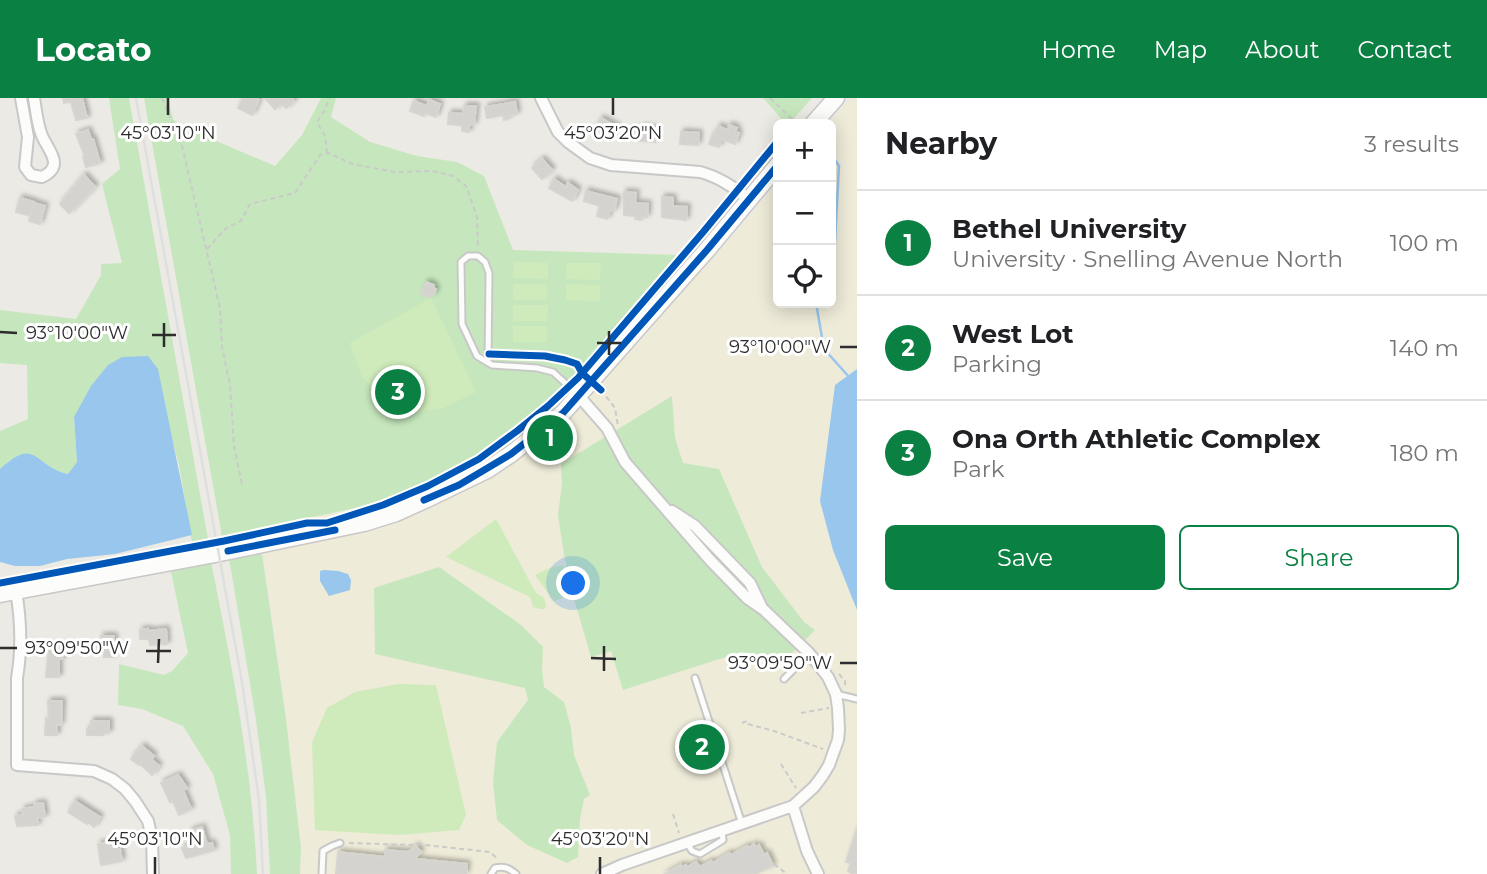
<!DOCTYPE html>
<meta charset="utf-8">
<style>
body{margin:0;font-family:Montserrat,sans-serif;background:#f2f2f2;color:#202124}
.controls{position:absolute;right:21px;top:21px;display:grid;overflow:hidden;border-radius:10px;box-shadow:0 4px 18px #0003}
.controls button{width:63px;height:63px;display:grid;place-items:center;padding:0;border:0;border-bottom:2px solid #e0e0e0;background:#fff;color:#202124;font:35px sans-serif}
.you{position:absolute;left:574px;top:486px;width:24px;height:24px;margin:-18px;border:5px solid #fff;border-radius:50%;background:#1a73e8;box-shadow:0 0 0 10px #1a73e833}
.badge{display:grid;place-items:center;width:46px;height:46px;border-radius:50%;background:#0b8043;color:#fff;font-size:23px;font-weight:700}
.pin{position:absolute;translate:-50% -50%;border:4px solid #fff;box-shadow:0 2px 7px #0006}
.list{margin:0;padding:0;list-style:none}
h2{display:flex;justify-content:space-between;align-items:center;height:91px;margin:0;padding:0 28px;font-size:30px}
h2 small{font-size:23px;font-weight:400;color:#757577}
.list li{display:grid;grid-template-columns:46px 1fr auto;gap:21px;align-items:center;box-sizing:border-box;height:105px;padding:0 28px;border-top:2px solid #e0e0e0}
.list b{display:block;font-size:26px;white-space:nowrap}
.list p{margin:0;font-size:23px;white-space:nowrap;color:#757577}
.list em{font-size:23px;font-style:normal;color:#757577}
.actions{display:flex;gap:14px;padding:21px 28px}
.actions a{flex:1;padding:16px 0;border:2px solid #0b8043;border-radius:10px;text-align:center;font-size:24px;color:#0b8043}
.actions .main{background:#0b8043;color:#fff}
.icon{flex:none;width:38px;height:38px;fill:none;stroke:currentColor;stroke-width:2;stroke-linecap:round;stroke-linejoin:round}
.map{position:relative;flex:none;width:857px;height:776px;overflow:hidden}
header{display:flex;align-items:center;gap:42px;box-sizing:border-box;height:98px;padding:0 35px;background:#0b8043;color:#fff}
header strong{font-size:33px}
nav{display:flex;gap:38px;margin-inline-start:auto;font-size:24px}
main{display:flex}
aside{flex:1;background:#fff}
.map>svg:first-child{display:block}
.education{fill:#eeebd9}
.green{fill:#c6e7bd}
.pitch{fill:#cfebbb}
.water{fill:#98c6ec}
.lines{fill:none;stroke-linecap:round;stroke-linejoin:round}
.stream{stroke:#98c6ec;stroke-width:2.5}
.building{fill:#d4d3cf;stroke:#d6d5d0;stroke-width:2;filter:url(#shadow)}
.lane-casing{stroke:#c9c8c8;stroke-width:9}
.street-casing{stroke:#c9c8c8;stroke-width:14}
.secondary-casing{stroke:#c9c8c8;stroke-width:19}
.path{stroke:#cacac9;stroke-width:2;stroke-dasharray:5 3.5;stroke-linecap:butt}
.lane{stroke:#fcfcfb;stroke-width:5}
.street{stroke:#fcfcfb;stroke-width:10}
.secondary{stroke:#fcfcfb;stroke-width:16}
.rail{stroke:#dfdfe0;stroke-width:2.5}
.cycleway-casing{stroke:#fff;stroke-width:11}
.cycleway{stroke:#0057b8;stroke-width:7}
.ticks{fill:none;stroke:#2d2d2d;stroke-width:2.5}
.ticks-label{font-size:18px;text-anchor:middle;fill:#2d2d2d;stroke:#fff;stroke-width:6;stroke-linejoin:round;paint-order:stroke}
</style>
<header>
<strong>Locato</strong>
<nav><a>Home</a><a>Map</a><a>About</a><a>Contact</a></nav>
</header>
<main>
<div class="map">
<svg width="857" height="776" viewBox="0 0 857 776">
<defs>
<filter id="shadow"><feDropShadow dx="3" dy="-3" stdDeviation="2" flood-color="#0004"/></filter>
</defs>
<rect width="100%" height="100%" fill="#eceae4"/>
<path class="education" d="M850 0H857V776H300L301 750 286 621 271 512 229 250 513 152 716 158 778 85V205H831V26H828Z"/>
<path class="green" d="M109 0H129L208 441 192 444 179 367 167 321 74 319 77 365 68 376 10 362 0 371V333L28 321 27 267 0 265V212L76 221 101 177V166L122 165 102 86 120 71Z
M144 0H168L173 21 186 34 200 36 275 68 302 37 321 0H336L331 19 370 44 417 58 457 64 484 78 513 152 679 157 584 270 536 319 441 379 375 406 222 438Z
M763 0H812L789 26H786Z
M672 298 675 340 683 365 719 371 762 469 804 524 815 532 784 563 765 557 741 554 623 592 611 553 591 559 570 487 564 457 558 417 562 385 561 366Z
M262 456 286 621 301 750 300 776H270L266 699 256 622 229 460Z
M211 464C232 567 252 671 257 776H231L230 737 213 676 183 628 142 611 118 607 119 566 164 577 172 573 188 555 171 474Z
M439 469 521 527 543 549 542 570 544 589 564 604 571 630 574 657 590 697 584 701 580 721 578 759 567 765 527 747 497 722 493 684 497 644 528 602 525 590 375 556 374 490Z"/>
<path class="pitch" d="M514 164 548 165V181L513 180Z
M566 165H601L600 182 566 181Z
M513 186H547V202H513Z
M566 186 600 187V203L566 202Z
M431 200 476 294 443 310 413 314 390 305 362 279 350 245Z
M513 207H548L547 223H513Z
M513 228H547V244H513Z
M496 421 536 495 544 500 546 508 544 511H540L533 509 530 499 446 459Z
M564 467 565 499 554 503 535 477 549 470Z
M398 586 436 587 466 717 459 732 398 737 315 732 312 644 327 610 355 594Z"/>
<path class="water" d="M148 258 158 271 192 437 115 456 67 461 40 468H15L0 464V371C37 337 33 368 68 376L77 364 74 319 91 288 108 267 122 259Z
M857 271V512L833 452 820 403 835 287Z
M324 472 338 473 348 476 351 482 350 492 329 498 320 483V473Z"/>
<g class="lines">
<path class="stream" d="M831 56 839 68 834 162 831 167
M816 205 824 251 850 280"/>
</g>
<path class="building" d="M63 0H82L87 20 76 22 71 4 64 5Z
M243 0H255L259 2 252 17 238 10Z
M265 0H292L294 3 286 10 282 5 275 11Z
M429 2 440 6 436 19 425 15 424 18 410 13 414 3 427 8Z
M515 4 517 16 508 18V21L504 22 503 17 487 20 485 9Z
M464 8H476L474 27H469V34L462 33V27L448 26 449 15 463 16Z
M601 20 617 29 611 40 595 31Z
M729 27 737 30 735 34 739 35 735 46 721 41 719 49 709 46 713 36 715 37 718 28 728 32Z
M642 29 656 31 655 44 631 42 632 31 642 32Z
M88 32 91 41H93L100 65 86 69 83 59 85 58 76 36Z
M681 34 699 35 698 47 680 46Z
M542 61 552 72 542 81 532 70Z
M84 77 95 89 69 115 60 106Z
M554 81 566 89 568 85 578 92 572 103 549 90Z
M586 93 617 101 614 113 610 112 607 121 597 118 600 108 584 103Z
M624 94 636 95 635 105 648 106 647 119 641 118V122L635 121 636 118 624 117Z
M662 99 673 100V108L687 109 686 122 662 119Z
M20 100 34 104 31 118 16 114Z
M34 105 45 108 40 126 29 123Z
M426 184 434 187 433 190 436 191 434 197 431 196 430 199 421 196Z
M148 531V533L166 531 167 546 150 547 149 541H140V532Z
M101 538H114V559H104V553H97V547H101Z
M49 548H59V551H63V561H59V579H46Z
M48 603H62L61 627H57V637H45L46 621H49Z
M91 623H109V635H103V637H87V631H91Z
M142 648 154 658 151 661 159 668 152 677 140 666 139 667 131 661Z
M178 677 187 690 183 692 191 711 179 717 173 703 170 704 161 685Z
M75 703 100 719 94 729 88 724 87 726 68 714Z
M43 705 45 719 37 720 38 727 17 728 15 718 23 717 22 711 34 709V706Z
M202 729 207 746 212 745 214 752 186 760 182 750 194 746 190 733Z
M857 730V776H853L848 773 851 765 846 764Z
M110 744 111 750 116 749V752L120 751 122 763 101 767 98 746Z
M754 746 755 750 759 747 764 757 767 755 773 768 754 776H665L681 767 682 769 686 767 687 769 696 764 700 769 711 763 713 765 729 755 731 757 747 748 749 750Z
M416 748 421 754 416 759 417 761 467 766 466 776H336L338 754 385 759V752L409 754Z"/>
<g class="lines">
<g class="lane-casing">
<path id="lane" d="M488 265 489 175 485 164 478 158H468L461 164 462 226 477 258 492 267 537 270 553 274 576 295
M695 580 742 726
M784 581 809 556
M836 596 857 601
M687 745 692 753 700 756 723 742 722 733
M322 776 323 753 332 748 340 745
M491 776 495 770C504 768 509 770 516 776"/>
</g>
<g class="street-casing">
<path id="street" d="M21 0 28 39 25 69 31 77 42 79C67 67 46 51 41 35 37 24 36 11 34 0
M541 0 558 34 568 44 590 60 611 67 700 74C719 79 733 89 749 101
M578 297 607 330 625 364 710 462 748 501 764 512 809 555 828 579 836 596 838 610 839 632 838 642 829 667 823 677 814 689 793 708 807 753 818 776
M672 413 695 428 750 485 762 510
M16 493C21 522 22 551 17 580V667L94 673 112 681 125 691 135 703 148 723 152 741 153 776
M602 776 622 767 793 708"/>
</g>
<g class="secondary-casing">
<path id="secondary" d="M813 26 836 0
M0 496 215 456 364 425 396 415 427 401 487 372 511 356 563 315 707 152 778 67"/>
</g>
<path class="path" d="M162 0 182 48 220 210 222 249 230 287 234 348 242 386
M770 0 792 21 787 26
M327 55 325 38 317 24 325 12 329 0
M766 58 762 55 778 36
M207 151 225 131 241 123 250 106 295 95 320 57 329 55 352 66 395 74 432 73 453 78 466 88 477 119 478 150
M601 292 615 310 618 328
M839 576 845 583V590
M801 615 829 610
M742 625 747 623 748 626 774 633 823 651
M781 666 796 690
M673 716 679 735
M349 745 409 747 416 746 490 754 498 761
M774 766 787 776"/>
<use href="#lane" class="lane"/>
<use href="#street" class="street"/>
<use href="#secondary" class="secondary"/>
<path class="rail" d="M136 0 242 584 259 702 263 776"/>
<g class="cycleway-casing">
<path id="cycleway" d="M489 256 545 258 565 262 577 266 582 275 601 292
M424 402 459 387 511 356 563 315 707 152 778 67
M228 453 335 432
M0 485 224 443 307 425H327L383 407 428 388 479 361 517 333 548 308 578 280 704 133 778 43"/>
</g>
<use href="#cycleway" class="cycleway"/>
</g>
<path class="ticks" d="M168 17V0M613 17V0M0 234 17 235M152 237H176M597 245H621M164 249V225M840 249H857M609 257V233M0 550H17M146 553H171M591 560 616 561M158 565 159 541M840 565H857M604 573V548M155 776V759M600 776V759"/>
<g class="ticks-label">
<text x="168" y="41">45°03'10"N</text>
<text x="613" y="41">45°03'20"N</text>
<text x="77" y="241">93°10'00"W</text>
<text x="780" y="255">93°10'00"W</text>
<text x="77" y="556">93°09'50"W</text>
<text x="780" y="571">93°09'50"W</text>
<text x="155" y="747">45°03'10"N</text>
<text x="600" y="747">45°03'20"N</text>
</g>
</svg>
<div class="controls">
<button>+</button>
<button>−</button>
<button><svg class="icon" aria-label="locate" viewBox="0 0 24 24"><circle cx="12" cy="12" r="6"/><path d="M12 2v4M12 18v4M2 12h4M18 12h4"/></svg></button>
</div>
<div class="you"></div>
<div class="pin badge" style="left:550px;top:340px">1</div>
<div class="pin badge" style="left:702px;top:649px">2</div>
<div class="pin badge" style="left:398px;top:294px">3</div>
</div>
<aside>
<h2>Nearby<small>3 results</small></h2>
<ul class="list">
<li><span class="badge">1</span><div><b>Bethel University</b><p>University · Snelling Avenue North</p></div><em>100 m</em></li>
<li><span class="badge">2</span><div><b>West Lot</b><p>Parking</p></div><em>140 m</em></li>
<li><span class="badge">3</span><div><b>Ona Orth Athletic Complex</b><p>Park</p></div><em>180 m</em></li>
</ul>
<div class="actions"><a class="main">Save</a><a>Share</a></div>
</aside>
</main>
